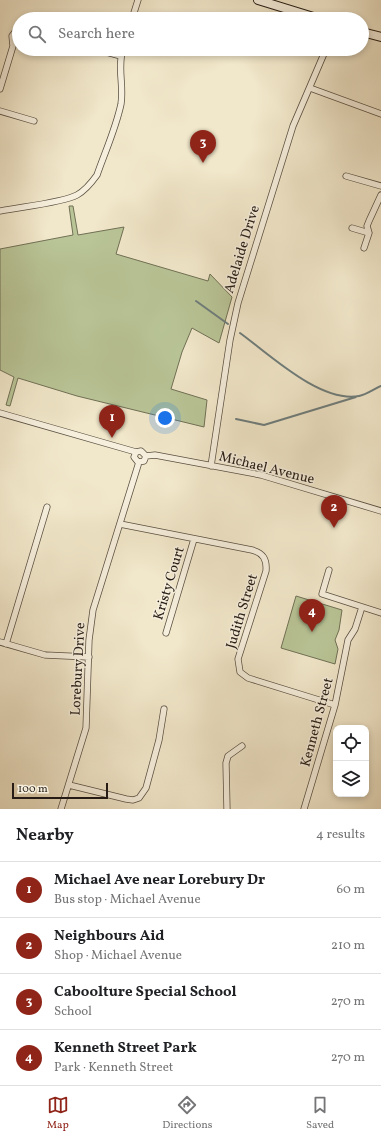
<!DOCTYPE html>
<meta charset="utf-8">
<style>
body{margin:0;font-family:Vollkorn,serif;background:#f2f2f2;color:#202124}
.controls{position:absolute;right:12px;bottom:12px;display:grid;overflow:hidden;border-radius:8px;box-shadow:0 2px 6px #0003}
.controls button{width:36px;height:36px;display:grid;place-items:center;padding:0;border:0;border-bottom:1px solid #e0e0e0;background:#fff;color:#202124;font:20px sans-serif}
.scale{position:absolute;left:12px;bottom:10px;width:96px;box-sizing:border-box;padding-left:4px;border:2px solid #261c15;border-top:0;font-size:11px;line-height:14px;white-space:nowrap;color:#261c15;-webkit-text-stroke:3px #f6efdd;paint-order:stroke}
.you{position:absolute;left:165px;top:418px;width:14px;height:14px;margin:-10px;border:3px solid #fff;border-radius:50%;background:#1a73e8;box-shadow:0 0 0 6px #1a73e833}
.badge{display:grid;place-items:center;width:26px;height:26px;border-radius:50%;background:#8f2418;color:#fff;font-size:13px;font-weight:700}
.pin{position:absolute;translate:-50% -33px;filter:drop-shadow(0 1px 2px #0008)}
.pin::after{content:'';position:absolute;top:21px;width:14px;height:12px;background:inherit;clip-path:polygon(0 0,100% 0,50% 100%)}
.list{margin:0;padding:0;list-style:none}
h2{display:flex;justify-content:space-between;align-items:center;height:52px;margin:0;padding:0 16px;font-size:17px}
h2 small{font-size:13px;font-weight:400;color:#757577}
.list li{display:grid;grid-template-columns:26px 1fr auto;gap:12px;align-items:center;box-sizing:border-box;height:56px;padding:0 16px;border-top:1px solid #e0e0e0}
.list b{display:block;font-size:15px;white-space:nowrap}
.list p{margin:0;font-size:13px;white-space:nowrap;color:#757577}
.list em{font-size:13px;font-style:normal;color:#757577}
.icon{flex:none;width:22px;height:22px;fill:none;stroke:currentColor;stroke-width:2;stroke-linecap:round;stroke-linejoin:round}
.map{position:relative;flex:none;width:381px;height:809px;overflow:hidden}
.search{position:absolute;background:#fff;box-shadow:0 2px 6px #0003;left:12px;right:12px;top:12px;height:44px;display:flex;align-items:center;gap:10px;box-sizing:border-box;padding:0 14px;border-radius:22px;color:#757577;font-size:15px}
.sheet{height:276px;background:#fff}
nav{display:flex;justify-content:space-around;align-items:center;box-sizing:border-box;height:56px;border-top:1px solid #e0e0e0;background:#fff;font-size:11px;color:#757577}
nav a{display:grid;justify-items:center;gap:2px}
nav .on{color:#8f2418}
.map>svg:first-child{display:block}
.green{fill:#b9c597;stroke:#707056}
.lines{fill:none;stroke-linecap:round;stroke-linejoin:round}
.stream{stroke:#6e7d7c;stroke-width:2}
.street-casing{stroke:#594f42;stroke-width:7}
.secondary-casing{stroke:#261c15;stroke-width:10}
.street{stroke:#f6efdd;stroke-width:5.5}
.secondary{stroke:#f6efdd;stroke-width:8}
.labels{text-anchor:middle;stroke-width:3;stroke-linejoin:round;paint-order:stroke}
.street-label{font-size:14px;fill:#261c15;stroke:#f6efdd}
</style>
<div class="map">
<svg width="381" height="809" viewBox="0 0 381 809">
<rect width="100%" height="100%" fill="#f1e7ca"/>
<filter id="stains"><feTurbulence type="fractalNoise" baseFrequency=".005" numOctaves="4"/><feColorMatrix values="0 0 0 0 .2 0 0 0 0 .09 0 0 0 0 .02 0 0 0 .5 -.17"/></filter>
<radialGradient id="worn" r=".72"><stop offset=".6" stop-color="#630" stop-opacity="0"/><stop offset="1" stop-color="#630" stop-opacity=".3"/></radialGradient>
<path class="green" d="M69 206H73L78 235 124 227 116 254 208 281 210 274 232 297 219 343 192 328 182 352 171 389 207 400 204 427 77 396 18 378 10 406 6 405 14 377 0 370V249L73 235Z
M296 596 342 610 339 630 335 640 338 649 335 664 281 648Z"/>
<g class="lines">
<path class="stream" d="M196 301 228 324
M240 333C269 354 320 403 359 396 366 395 374 389 381 386
M236 419 264 425 356 397"/>
<g class="street-casing">
<path id="street" d="M132 19 138 0
M95 49 121 56
M310 88 381 114
M0 89 13 46 12 36 19 27
M0 111 34 121
M346 176 381 186
M0 211C19 207 62 203 77 195 86 190 92 182 97 175 105 152 116 128 121 104 124 86 117 66 123 49
M352 228 369 233
M364 248 369 233 367 226 369 221 381 195
M0 413 136 452 141 451 146 456
M136 452 134 457 138 462 144 461 146 456
M146 456 155 455 261 475 381 511
M211 466 230 340 238 303 293 126 326 49
M120 524 252 550C263 553 267 559 266 571L238 659 240 672 248 678 335 705
M329 570 322 594 381 613
M166 633 194 539
M0 642 45 655 89 657
M6 644 47 507
M69 785 126 799 133 800 139 798 146 788 159 740 164 709
M61 809 86 728 89 640 93 610 139 462
M227 809 226 763 228 756 242 746
M304 809 335 705 348 640 355 629 362 607"/>
</g>
<g class="secondary-casing">
<path id="secondary" d="M258 0 320 19
M362 32 381 37"/>
</g>
<use href="#street" class="street"/>
<use href="#secondary" class="secondary"/>
</g>
<g class="labels">
<g class="street-label">
<text transform="translate(241 249) rotate(-73)" y="5">Adelaide Drive</text>
<text transform="translate(267 467) rotate(14)" y="5">Michael Avenue</text>
<text transform="translate(168 583) rotate(-73)" y="5">Kristy Court</text>
<text transform="translate(241 611) rotate(-73)" y="5">Judith Street</text>
<text transform="translate(77 669) rotate(-87)" y="5">Lorebury Drive</text>
<text transform="translate(316 722) rotate(-75)" y="5">Kenneth Street</text>
</g>
</g>
<rect width="100%" height="100%" filter="url(#stains)"/>
<rect width="100%" height="100%" fill="url(#worn)"/>
</svg>
<div class="controls">
<button><svg class="icon" aria-label="locate" viewBox="0 0 24 24"><circle cx="12" cy="12" r="6"/><path d="M12 2v4M12 18v4M2 12h4M18 12h4"/></svg></button>
<button><svg class="icon" aria-label="layers" viewBox="0 0 24 24"><path d="M12 4l9 5-9 5-9-5zM3 14l9 5 9-5"/></svg></button>
</div>
<div class="scale">100 m</div>
<div class="you"></div>
<div class="pin badge" style="left:112px;top:438px">1</div>
<div class="pin badge" style="left:334px;top:528px">2</div>
<div class="pin badge" style="left:203px;top:163px">3</div>
<div class="pin badge" style="left:312px;top:632px">4</div>
<div class="search"><svg class="icon" aria-label="search" viewBox="0 0 24 24"><circle cx="10" cy="10" r="6"/><path d="M15 15l6 6"/></svg>Search here</div>
</div>
<section class="sheet">
<h2>Nearby<small>4 results</small></h2>
<ul class="list">
<li><span class="badge">1</span><div><b>Michael Ave near Lorebury Dr</b><p>Bus stop · Michael Avenue</p></div><em>60 m</em></li>
<li><span class="badge">2</span><div><b>Neighbours Aid</b><p>Shop · Michael Avenue</p></div><em>210 m</em></li>
<li><span class="badge">3</span><div><b>Caboolture Special School</b><p>School</p></div><em>270 m</em></li>
<li><span class="badge">4</span><div><b>Kenneth Street Park</b><p>Park · Kenneth Street</p></div><em>270 m</em></li>
</ul>
</section>
<nav>
<a class="on"><svg class="icon" aria-label="map" viewBox="0 0 24 24"><path d="M3 6l6-2 6 2 6-2v14l-6 2-6-2-6 2zM9 4v14M15 6v14"/></svg>Map</a>
<a><svg class="icon" aria-label="directions" viewBox="0 0 24 24"><path d="M12 3l9 9-9 9-9-9zM9 14v-3h6M13 9l2 2-2 2"/></svg>Directions</a>
<a><svg class="icon" aria-label="saved" viewBox="0 0 24 24"><path d="M7 4h10v16l-5-4-5 4z"/></svg>Saved</a>
</nav>
